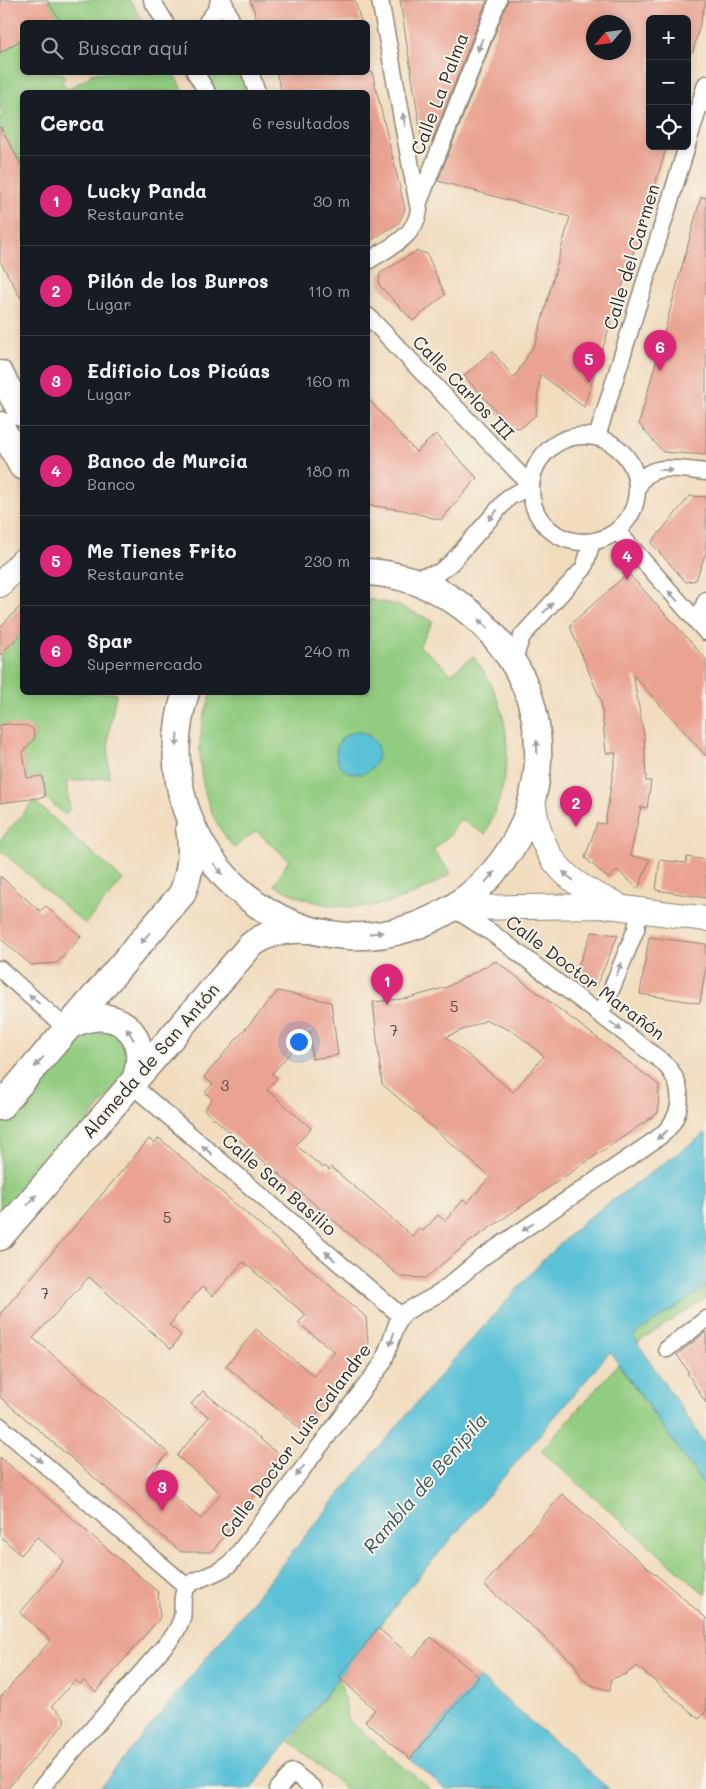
<!DOCTYPE html>
<html lang="es">
<meta charset="utf-8">
<style>
body{margin:0;font-family:Mali,sans-serif;background:#20242c;color:#f1f3f6}
.controls{position:absolute;right:15px;top:15px;display:grid;overflow:hidden;border-radius:8px;box-shadow:0 2px 8px #0003}
.controls button{width:45px;height:45px;display:grid;place-items:center;padding:0;border:0;border-bottom:1px solid #363941;background:#171b24;color:#f1f3f6;font:25px sans-serif}
.compass{position:absolute;left:586px;top:15px;width:45px;height:45px;border-radius:50%;background:#171b24;box-shadow:0 2px 8px #0003;rotate:242deg}
.you{position:absolute;left:298px;top:1041px;width:18px;height:18px;margin:-12px;border:4px solid #fff;border-radius:50%;background:#1a73e8;box-shadow:0 0 0 8px #1a73e833}
.badge{display:grid;place-items:center;width:32px;height:32px;border-radius:50%;background:#db2777;color:#fff;font-size:16px;font-weight:700}
.pin{position:absolute;translate:-50% -41px;filter:drop-shadow(0 1px 2px #0008)}
.pin::after{content:'';position:absolute;top:26px;width:18px;height:15px;background:inherit;clip-path:polygon(0 0,100% 0,50% 100%)}
.list{margin:0;padding:0;list-style:none}
h2{display:flex;justify-content:space-between;align-items:center;height:65px;margin:0;padding:0 20px;font-size:21px}
h2 small{font-size:16px;font-weight:400;color:#9ea1a6}
.list li{display:grid;grid-template-columns:32px 1fr auto;gap:15px;align-items:center;box-sizing:border-box;height:90px;padding:0 20px;border-top:1px solid #363941}
.list b{display:block;font-size:19px;white-space:nowrap}
.list p{margin:0;font-size:16px;white-space:nowrap;color:#9ea1a6}
.list em{font-size:16px;font-style:normal;color:#9ea1a6}
.icon{flex:none;width:28px;height:28px;fill:none;stroke:currentColor;stroke-width:2;stroke-linecap:round;stroke-linejoin:round}
.map{position:relative;flex:none;width:706px;height:1789px;overflow:hidden}
.search{position:absolute;background:#171b24;box-shadow:0 2px 8px #0003;left:20px;top:20px;width:350px;height:55px;display:flex;align-items:center;gap:12px;box-sizing:border-box;padding:0 18px;border-radius:8px;color:#9ea1a6;font-size:19px}
.panel{position:absolute;background:#171b24;box-shadow:0 2px 8px #0003;left:20px;top:90px;width:350px;height:605px;border-radius:8px}
.map>svg:first-child{display:block}
.green{fill:#92cc80;stroke:#5e7c56}
.water{fill:#5ac1d7;stroke:#427681}
.building{fill:#eaa392;fill-rule:evenodd}
.lines{fill:none;stroke-linecap:round;stroke-linejoin:round}
.street-casing{stroke:#8e8474;stroke-width:19}
.secondary-casing{stroke:#8e8474;stroke-width:26}
.primary-casing{stroke:#8e8474;stroke-width:29}
.street{stroke:#fff;stroke-width:16}
.secondary{stroke:#fff;stroke-width:24}
.primary{stroke:#fff;stroke-width:26}
.oneway{fill:#a0a0a0}
.labels{text-anchor:middle;stroke-width:4;stroke-linejoin:round;paint-order:stroke}
.number-label{font-size:15px;fill:#5b4945}
.street-label{font-size:18px;fill:#2b2b2b;stroke:#f7f3e8}
.water-label{font-size:19px;font-style:italic;fill:#39585f;stroke:#f7f3e8}
</style>
<div class="map">
<svg width="706" height="1789" viewBox="0 0 706 1789">
<rect width="100%" height="100%" fill="#f7f3e8"/>
<filter id="ink" filterUnits="userSpaceOnUse"><feTurbulence type="fractalNoise" baseFrequency=".02" numOctaves="2"/><feDisplacementMap in="SourceGraphic" scale="10" xChannelSelector="R" yChannelSelector="G"/><feConvolveMatrix kernelMatrix="1 2 1 2 8 2 1 2 1" color-interpolation-filters="sRGB"/></filter>
<filter id="wash" filterUnits="userSpaceOnUse"><feTurbulence type="fractalNoise" baseFrequency=".0096" numOctaves="4" result="noise"/><feDisplacementMap in="SourceGraphic" scale="20" xChannelSelector="R" yChannelSelector="G"/><feGaussianBlur stdDeviation="1.12" result="paint"/><feColorMatrix in="noise" values="0 0 0 0 0 0 0 0 0 0 0 0 0 0 0 0 0 1.4 0 .05"/><feComposite in="paint" operator="in"/></filter>
<g filter="url(#wash)">
<rect width="100%" height="100%" fill="#f1dcbe"/>
<path class="green" d="M47 0H130L143 22H51L58 18Z
M22 39V72L62 73 65 78 62 81 67 90 91 76 90 73 172 72 184 92H22V166L0 126V116L3 115 0 109V53Z
M194 73H250L257 92H206Z
M368 599 397 605 433 621 419 646 444 666 451 674 473 656C516 712 516 772 485 834L460 819 450 835 433 850 451 873C396 912 335 919 274 885L289 860 256 831 234 848C198 807 190 742 212 693L368 692Z
M22 633V692L116 693 108 738 109 777 66 782 70 809 65 815 45 797 42 776 27 778 22 747 29 745 35 738 33 729 18 725 9 730 8 724 0 725V655Z
M34 801 123 880 85 924 0 850V840Z
M100 1016 138 1056 0 1237V1107Z
M706 1287V1298L637 1343 632 1336Z
M618 1364 706 1488V1595L541 1451Z
M339 1677 349 1721 430 1789H346L291 1742Z"/>
<path class="water" d="M336 753a21 21 0 1 1 42 0a21 21 0 1 1-42 0Z
M706 1133V1287L633 1336 706 1445V1488L610 1352 410 1587 251 1789H99L343 1490 448 1366 545 1258 585 1220Z
M479 1677 609 1789H446L410 1759Z"/>
<g id="blocks">
<path class="building" d="M0 0H47L61 22H22V39L0 53Z
M250 0H355L361 22H258Z
M400 0H487L432 142 422 141Z
M508 0H706L693 52 687 51V19H650V146H667L584 407 540 374 536 415 521 428 511 427 464 376 492 351 514 378 536 342 570 217 438 181ZM594 22H624V52H594Z
M276 72H372L405 209 399 223 368 242V92H282Z
M0 126 22 166V300L0 261Z
M701 197 706 198V455L663 452 639 424Z
M417 251 427 254 445 295 413 321 379 285 380 273Z
M368 399 416 452 436 434 477 478 441 520 403 510 368 505Z
M690 496 706 497V552L696 580 686 582 651 543Z
M628 573 706 659V756L633 675 644 735 646 781H651L647 808 641 807 630 856 650 859 638 889 617 870 609 879 585 858 597 823 605 824 616 753H606L601 701 571 629V624Z
M22 605V633L0 655V627Z
M9 724 27 726 33 729 35 738 23 752 27 778 42 776 45 797 0 803V725Z
M687 857 706 860V898L656 890 660 860 686 863Z
M0 876 40 911 46 906 81 937 57 963 31 965 0 938Z
M592 932 618 935 596 987 576 971Z
M649 937 706 944V966L700 1003 640 994Z
M496 961 659 1085 658 1113 469 1242 425 1278 400 1277 204 1110 212 1099 205 1092 213 1084 204 1077 278 991 331 1002 338 1055 312 1059 310 1030 272 1074 277 1078 267 1090 311 1128 296 1145 323 1168 325 1166 329 1170 331 1167 412 1236 419 1228 423 1231 438 1215 445 1221 463 1200 467 1203 490 1177 382 1084 373 1002 409 998 447 987ZM487 1020 514 1032 544 1056 513 1092 446 1037Z
M159 1138 366 1317 368 1345 303 1431 226 1366 256 1329 314 1376 335 1352 298 1323 306 1315 243 1262 213 1296 202 1287 169 1325 181 1335 171 1349 89 1277 33 1338 168 1453 149 1475 201 1519 221 1493 177 1456 209 1417 191 1404 203 1391 283 1458 212 1552H181L0 1397V1314L149 1139 154 1143Z
M706 1332V1403L687 1373 689 1372 677 1355Z
M0 1457 158 1592 160 1618 96 1692 84 1681 80 1684 75 1680 52 1706 64 1717V1724L7 1789H0V1698L51 1640 20 1613 64 1561 37 1537 21 1555 0 1536Z
M562 1494 706 1618V1711L699 1719 637 1666 626 1674 611 1679 610 1691 591 1685 582 1678 574 1663 484 1585Z
M378 1628 413 1658 431 1637 479 1677 410 1759 365 1721 375 1710 339 1677Z"/>
</g>
</g>
<g filter="url(#ink)">
<use href="#blocks" fill-opacity="0" stroke="#8e8474" stroke-width="1"/>
<g class="lines">
<g class="street-casing">
<path id="street" d="M152 0 165 22
M223 0 232 22
M207 22 217 9 219 0
M195 72 207 92
M250 72 257 92
M687 145 706 84
M419 202 498 0
M368 261C389 247 415 238 419 210L380 0
M368 316 531 486
M531 489a53 53 0 1 1 106 0a53 53 0 1 1-106 0Z
M597 437 687 146
M637 490C645 459 683 470 706 472
M617 531 706 632
M412 578 438 573 451 563 509 497 531 486
M697 622 706 600
M513 662 522 636 584 568 592 542
M0 969 67 1029
M599 1013 605 1005 636 929 639 909
M131 1084 401 1316
M667 1349 706 1319
M0 1426 187 1587
M40 1789 174 1635C177 1630 180 1624 182 1618 184 1608 180 1595 187 1587 195 1577 217 1576 231 1563L383 1363 398 1321 405 1312 440 1293 483 1257 655 1140C684 1120 688 1087 663 1062L492 933 454 909
M278 1789 293 1772 314 1789"/>
</g>
<g class="secondary-casing">
<path id="secondary" d="M0 585 22 561
M533 795C537 852 562 883 615 903
M452 908 609 906 706 919"/>
</g>
<g class="primary-casing">
<path id="primary" d="M0 374 22 413
M0 425 22 466
M186 692C134 856 309 1001 455 906 491 882 518 847 530 806 544 762 540 710 517 669 486 614 432 576 368 572
M69 1026C115 1002 152 1032 135 1080
M0 1107 182 894C191 872 193 850 189 827
M0 1237 250 946C267 932 286 929 306 930"/>
</g>
<use href="#street" class="street"/>
<use href="#secondary" class="secondary"/>
<use href="#primary" class="primary"/>
</g>
<defs><path id="oneway-solid" d="M-6-.8H1V-3.2L6.5 0L1 3.2V.8H-6Z" transform="scale(1.25)"/></defs>
<g class="oneway">
<use href="#oneway-solid" transform="translate(480 45) rotate(111)"/>
<use href="#oneway-solid" transform="translate(404 120) rotate(-101)"/>
<use href="#oneway-solid" transform="translate(666 470) rotate(2)"/>
<use href="#oneway-solid" transform="translate(493 515) rotate(131)"/>
<use href="#oneway-solid" transform="translate(673 596) rotate(-132)"/>
<use href="#oneway-solid" transform="translate(548 608) rotate(-46)"/>
<use href="#oneway-solid" transform="translate(483 624) rotate(-135)"/>
<use href="#oneway-solid" transform="translate(177 740) rotate(94)"/>
<use href="#oneway-solid" transform="translate(537 747) rotate(-92)"/>
<use href="#oneway-solid" transform="translate(218 869) rotate(51)"/>
<use href="#oneway-solid" transform="translate(568 876) rotate(-140)"/>
<use href="#oneway-solid" transform="translate(490 877) rotate(-47)"/>
<use href="#oneway-solid" transform="translate(376 933) rotate(-6)"/>
<use href="#oneway-solid" transform="translate(145 938) rotate(131)"/>
<use href="#oneway-solid" transform="translate(619 969) rotate(-67)"/>
<use href="#oneway-solid" transform="translate(34 999) rotate(-138)"/>
<use href="#oneway-solid" transform="translate(616 1026) rotate(37)"/>
<use href="#oneway-solid" transform="translate(130 1034) rotate(-122)"/>
<use href="#oneway-solid" transform="translate(39 1062) rotate(131)"/>
<use href="#oneway-solid" transform="translate(662 1135) rotate(140)"/>
<use href="#oneway-solid" transform="translate(207 1150) rotate(-139)"/>
<use href="#oneway-solid" transform="translate(32 1200) rotate(-49)"/>
<use href="#oneway-solid" transform="translate(528 1227) rotate(146)"/>
<use href="#oneway-solid" transform="translate(330 1256) rotate(-139)"/>
<use href="#oneway-solid" transform="translate(392 1339) rotate(107)"/>
<use href="#oneway-solid" transform="translate(37 1458) rotate(41)"/>
<use href="#oneway-solid" transform="translate(300 1471) rotate(127)"/>
</g>
</g>
<g class="labels">
<g class="number-label">
<text x="454" y="1012">5</text>
<text x="394" y="1036">7</text>
<text x="225" y="1091">3</text>
<text x="167" y="1223">5</text>
<text x="45" y="1299">7</text>
</g>
<g class="street-label">
<text transform="translate(440 94) rotate(-69)" y="6">Calle La Palma</text>
<text transform="translate(632 257) rotate(-73)" y="6">Calle del Carmen</text>
<text transform="translate(463 388) rotate(46)" y="6">Calle Carlos III</text>
<text transform="translate(585 978) rotate(37)" y="6">Calle Doctor Marañón</text>
<text transform="translate(151 1061) rotate(-49)" y="6">Alameda de San Antón</text>
<text transform="translate(279 1185) rotate(41)" y="6">Calle San Basilio</text>
<text transform="translate(296 1441) rotate(-53)" y="6">Calle Doctor Luis Calandre</text>
</g>
<g class="water-label">
<text transform="translate(425 1483) rotate(-49)" y="7">Rambla de Benipila</text>
</g>
</g>
</svg>
<div class="controls">
<button>+</button>
<button>−</button>
<button><svg class="icon" aria-label="locate" viewBox="0 0 24 24"><circle cx="12" cy="12" r="6"/><path d="M12 2v4M12 18v4M2 12h4M18 12h4"/></svg></button>
</div>
<svg class="compass" viewBox="-18 -18 36 36"><path d="M0-13l5 13h-10z" fill="#e53935"/><path d="M0 13l5-13h-10z" fill="#9ea1a6"/></svg>
<div class="you"></div>
<div class="pin badge" style="left:387px;top:1005px">1</div>
<div class="pin badge" style="left:576px;top:827px">2</div>
<div class="pin badge" style="left:162px;top:1511px">3</div>
<div class="pin badge" style="left:627px;top:580px">4</div>
<div class="pin badge" style="left:589px;top:383px">5</div>
<div class="pin badge" style="left:660px;top:371px">6</div>
<div class="search"><svg class="icon" aria-label="search" viewBox="0 0 24 24"><circle cx="10" cy="10" r="6"/><path d="M15 15l6 6"/></svg>Buscar aquí</div>
<section class="panel">
<h2>Cerca<small>6 resultados</small></h2>
<ul class="list">
<li><span class="badge">1</span><div><b>Lucky Panda</b><p>Restaurante</p></div><em>30 m</em></li>
<li><span class="badge">2</span><div><b>Pilón de los Burros</b><p>Lugar</p></div><em>110 m</em></li>
<li><span class="badge">3</span><div><b>Edificio Los Picúas</b><p>Lugar</p></div><em>160 m</em></li>
<li><span class="badge">4</span><div><b>Banco de Murcia</b><p>Banco</p></div><em>180 m</em></li>
<li><span class="badge">5</span><div><b>Me Tienes Frito</b><p>Restaurante</p></div><em>230 m</em></li>
<li><span class="badge">6</span><div><b>Spar</b><p>Supermercado</p></div><em>240 m</em></li>
</ul>
</section>
</div>
